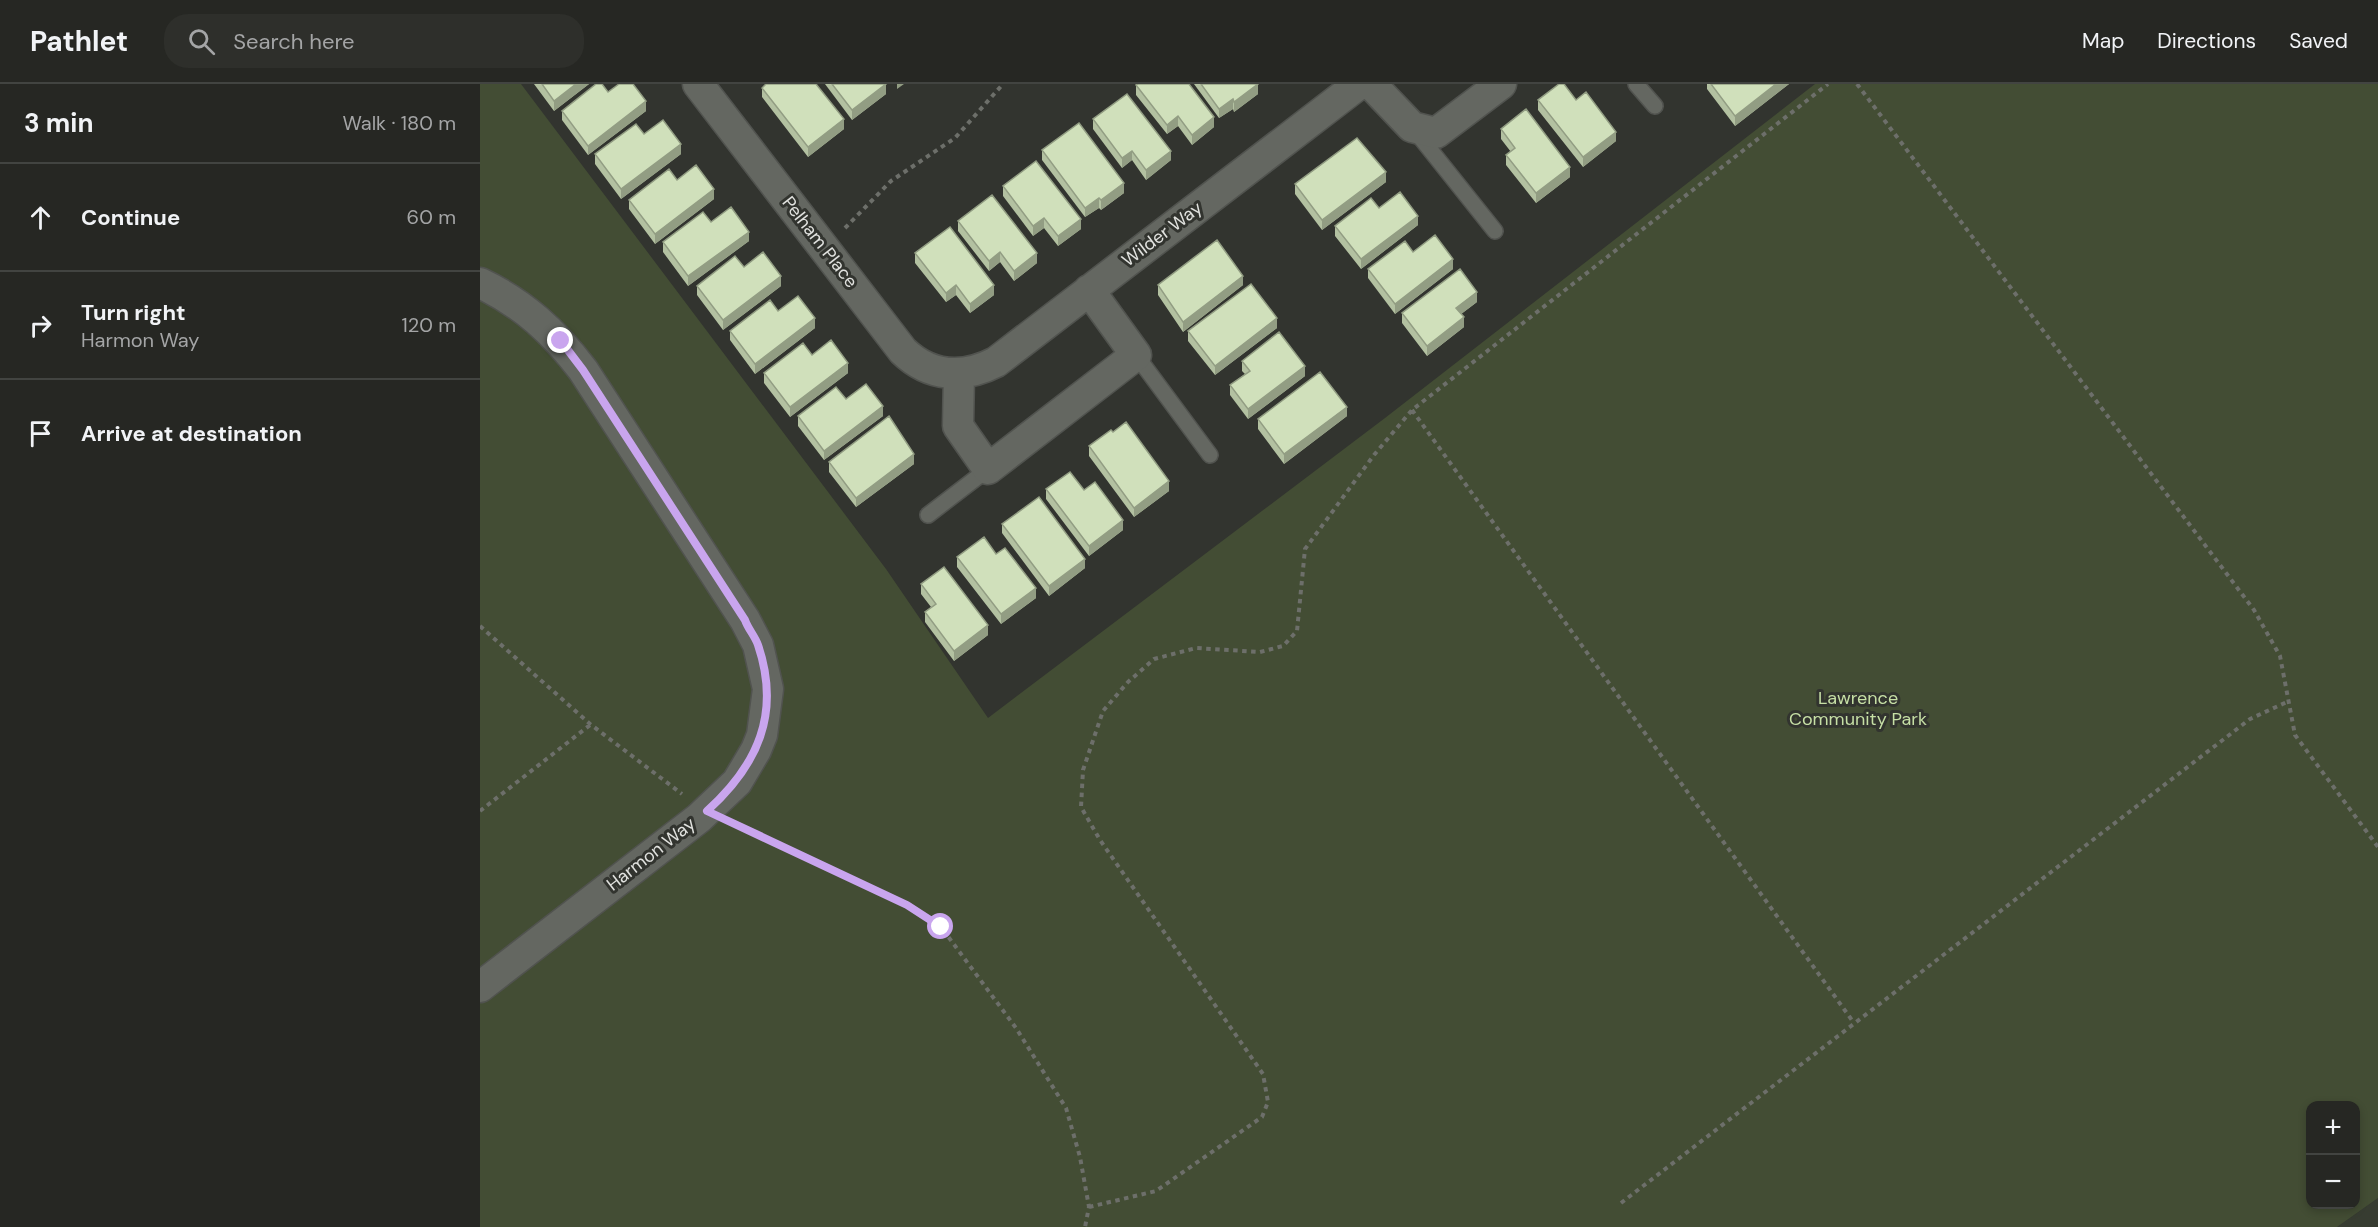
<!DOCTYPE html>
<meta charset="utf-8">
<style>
body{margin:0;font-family:"DM Sans",sans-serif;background:#2e2f2b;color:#f1f3f6}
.controls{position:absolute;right:18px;bottom:18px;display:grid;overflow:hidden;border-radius:12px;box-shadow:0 3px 9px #0003}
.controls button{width:54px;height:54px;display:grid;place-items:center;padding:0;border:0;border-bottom:2px solid #424441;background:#262723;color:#f1f3f6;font:30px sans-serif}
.stop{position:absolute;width:18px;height:18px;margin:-14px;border:4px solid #c9a5ee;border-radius:50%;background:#fff}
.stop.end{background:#c9a5ee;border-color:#fff;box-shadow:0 2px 6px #0008}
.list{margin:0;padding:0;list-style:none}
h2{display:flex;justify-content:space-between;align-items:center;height:78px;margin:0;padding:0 24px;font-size:26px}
h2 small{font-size:20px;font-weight:400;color:#a4a5a6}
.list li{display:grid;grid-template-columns:39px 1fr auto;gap:18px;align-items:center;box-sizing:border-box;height:108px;padding:0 24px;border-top:2px solid #424441}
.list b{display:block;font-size:22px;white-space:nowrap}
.list p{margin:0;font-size:20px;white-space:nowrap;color:#a4a5a6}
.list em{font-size:20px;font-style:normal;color:#a4a5a6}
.icon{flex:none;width:33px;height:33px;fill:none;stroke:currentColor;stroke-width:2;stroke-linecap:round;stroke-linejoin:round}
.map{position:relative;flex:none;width:1898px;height:1143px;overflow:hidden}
header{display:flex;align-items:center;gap:36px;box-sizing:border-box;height:84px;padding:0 30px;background:#262723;border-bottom:2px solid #424441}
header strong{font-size:28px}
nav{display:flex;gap:33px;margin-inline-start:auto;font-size:21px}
.search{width:420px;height:54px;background:#2e2f2b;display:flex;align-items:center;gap:15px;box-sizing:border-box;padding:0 21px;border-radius:24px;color:#a4a5a6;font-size:22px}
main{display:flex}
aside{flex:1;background:#262723}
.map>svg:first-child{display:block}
.built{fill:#373c31}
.green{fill:#434d34;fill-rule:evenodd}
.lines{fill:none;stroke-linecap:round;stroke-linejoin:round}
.service-casing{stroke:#51534f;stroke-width:18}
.minor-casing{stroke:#51534f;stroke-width:33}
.path{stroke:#6d6f6a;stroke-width:4;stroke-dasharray:4.5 4.5;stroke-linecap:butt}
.service{stroke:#646761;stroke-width:15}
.minor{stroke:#646761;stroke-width:30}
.wall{fill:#b3c1a1}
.shaded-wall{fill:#929d83}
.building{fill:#d0e0bb;stroke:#929d83;stroke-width:1.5}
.route{stroke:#c9a5ee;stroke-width:8}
.labels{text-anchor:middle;stroke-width:6;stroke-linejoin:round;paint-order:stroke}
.street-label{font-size:18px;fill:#e1e2df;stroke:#32342f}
.park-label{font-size:18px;fill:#c6dfa5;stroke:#32342f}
</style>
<header>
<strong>Pathlet</strong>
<div class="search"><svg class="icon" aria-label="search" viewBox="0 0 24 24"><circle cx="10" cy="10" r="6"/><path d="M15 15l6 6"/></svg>Search here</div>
<nav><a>Map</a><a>Directions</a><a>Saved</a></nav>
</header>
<main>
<aside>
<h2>3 min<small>Walk · 180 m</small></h2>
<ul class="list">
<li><svg class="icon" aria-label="ahead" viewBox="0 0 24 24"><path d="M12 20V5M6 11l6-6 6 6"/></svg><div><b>Continue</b></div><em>60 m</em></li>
<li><svg class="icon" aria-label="right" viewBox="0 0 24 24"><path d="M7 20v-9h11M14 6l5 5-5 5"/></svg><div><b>Turn right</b><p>Harmon Way</p></div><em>120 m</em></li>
<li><svg class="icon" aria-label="arrive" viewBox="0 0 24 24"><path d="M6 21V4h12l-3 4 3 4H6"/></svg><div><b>Arrive at destination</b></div></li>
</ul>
</aside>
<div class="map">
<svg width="1898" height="1143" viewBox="0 0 1898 1143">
<rect width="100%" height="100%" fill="#32342f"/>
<path class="built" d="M1898 1114V1143H1857Z"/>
<path class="green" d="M0 0H41L406 485 508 634 905 334 1335 0H1898V1114L1857 1143H0ZM1830 1022H1876V1120H1830Z"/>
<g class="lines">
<g class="service-casing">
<path id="service" d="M1156 0 1175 22
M936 48 1015 147
M656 271 730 371
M448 431 508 385"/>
</g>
<g class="minor-casing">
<path id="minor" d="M218 0 423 267C450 293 483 295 516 278L879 0
M891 0 932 43 956 49 1021 0
M0 199C44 220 74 248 103 286L265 536 278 561 288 605 282 651 276 666 257 698 219 734 0 903
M479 290 478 342 508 385 656 271 609 206"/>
</g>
<path class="path" d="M1377 0 1774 526 1800 572 1815 651 1898 763
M365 144 411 97 475 54 523 0
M932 326 1374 939
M0 542 110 640 202 710
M0 727 110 641
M255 741 427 821 461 843 536 944 586 1024 600 1073 609 1123 605 1143
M1141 1119 1770 635 1809 617
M609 1123 676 1107 782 1033 788 1018 783 990 620 756 601 723 603 686 623 627 648 598 674 575 716 564 780 568 803 562 817 547 825 465 894 371 932 326 1348 0"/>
<use href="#service" class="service"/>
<use href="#minor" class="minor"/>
</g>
<path class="wall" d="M54 0H109L74 27Z
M345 0H405L406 10 372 36Z
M714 0H778V10L754 28 753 25 739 34Z
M1227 0H1309L1255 42 1227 5Z
M656 1 734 43 712 61 698 42 687 50 656 11Z
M282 4 364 45 328 73 282 13Z
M128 8 166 27 108 71 82 36V27Z
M1058 16H1096L1136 57 1103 83 1058 26Z
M613 35 691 76 666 96 652 76 642 84 613 45Z
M1021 45 1090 93 1056 119 1026 81V71L1031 68 1021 55Z
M164 50 201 70 141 115 115 80V70Z
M562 66 644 109 621 126 619 124 605 133 562 76Z
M197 96 234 115 175 160 149 125V116Z
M906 98 842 146 815 110V100Z
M523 102 601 145 578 162 564 144 553 152 523 112Z
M899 124 938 141 881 185 855 152V142Z
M478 137 557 179 534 197 520 178 509 187 478 147Z
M231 138 269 157 208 202 183 168V158Z
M933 168 973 185 915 230 888 194V185Z
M435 169 514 211 490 229 476 211 466 218 435 179Z
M264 183 301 202 243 246 217 211V202Z
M678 201H763L703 248 678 211Z
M997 218 981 230 984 243 947 272 922 239V229Z
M298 227 335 244 275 290 250 256V247Z
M797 244 735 291 708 257V247Z
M332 271 368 289 310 333 284 299V289Z
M762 277 825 292 768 335 750 311V301L765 290 762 287Z
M366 315 403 332 344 376 318 342V332Z
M867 332 804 380 778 345V335Z
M609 362 689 407 654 433 609 372Z
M349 378 434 380 376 423 349 388Z
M566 405 604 406 643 446 609 472 566 415Z
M522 440 605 484 569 512 522 449Z
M516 470 556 514 521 540 477 483V473Z
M441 500 508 551 474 577 445 538V528L451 523 441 510Z"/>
<path class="shaded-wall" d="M96 0H109L74 27V17Z
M406 0V10L372 36V26Z
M417 0H424L417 5Z
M778 0V10L754 28V18Z
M1296 0H1309L1255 42V32Z
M753 15V25L739 34V25Z
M166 17V27L108 71V62Z
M698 32V42L687 50V41Z
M734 33V43L712 61V51Z
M364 35V45L328 73V63Z
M1136 48V57L1103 83V73Z
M201 60V70L141 115V105Z
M652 67V76L642 84V74Z
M691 67V76L666 96V86Z
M1090 83V93L1056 119V109Z
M906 88V98L842 146V136Z
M644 99V109L621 126V116Z
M234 105V115L175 160V150Z
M619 114V124L605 133V124Z
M938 132V141L881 185V175Z
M564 134V144L553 152V142Z
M601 135V145L578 162V152Z
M269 148V157L208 202V192Z
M520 168V178L509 187V177Z
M557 169V179L534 197V187Z
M973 175V185L915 230V220Z
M301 192V202L243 246V236Z
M763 192V201L703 248V238Z
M476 201V211L466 218V209Z
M514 201V211L490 229V220Z
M997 208V218L976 234V224Z
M984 233V243L947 272V262Z
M335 234V244L275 290V280Z
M797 234V244L735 291V282Z
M368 279V289L310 333V323Z
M825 282V292L768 335V325Z
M403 322V332L344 376V367Z
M867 323V332L804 380V370Z
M434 370V380L376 423V414Z
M689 397V407L654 433V424Z
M643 436V446L609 472V462Z
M605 475V484L569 512V502Z
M556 504V514L521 540V530Z
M508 541V551L474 577V567Z"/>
<path class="building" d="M62 0H96L74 17Z
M116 0H122L128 8 139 0H153L166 17 108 62 82 27Z
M286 0H336L364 35 328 63 282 4Z
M352 0H406L372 26Z
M658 0H709L734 33 712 51 698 32 687 41 656 1Z
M721 0H778L754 18 753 15 739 25Z
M1079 0H1084L1096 16 1106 8 1136 48 1103 73 1058 16Z
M1231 0H1296L1255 32Z
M647 10 691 67 666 86 652 67 642 74 613 35Z
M1046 25 1090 83 1056 109 1026 71 1035 64 1021 45Z
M183 36 201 60 141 105 115 70 156 40 164 50Z
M599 39 644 99 621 116 619 114 605 124 562 66Z
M877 54 906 88 842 136 815 100Z
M556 77 601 135 578 152 564 134 553 142 523 102Z
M216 81 234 105 175 150 149 116 189 85 197 96Z
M920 108 938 132 881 175 855 142 891 114 899 124Z
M512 111 557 169 534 187 520 168 509 177 478 137Z
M251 123 269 148 208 192 183 158 223 128 231 138Z
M470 143 514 201 490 220 476 201 466 209 435 169Z
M955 151 973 175 915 220 888 185 925 157 933 168Z
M737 156 763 192 703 238 678 201Z
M283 168 301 192 243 236 217 202 255 172 264 183Z
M980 185 997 208 976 224 984 233 947 262 922 229Z
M771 200 797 234 735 282 708 247Z
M318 212 335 234 275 280 250 247 290 216 298 227Z
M799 248 825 282 768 325 750 301 770 287 762 277Z
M351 256 368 279 310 323 284 289 323 259 332 271Z
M840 288 867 323 804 370 778 335Z
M386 300 403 322 344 367 318 332 356 303 366 315Z
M409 332 434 370 376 414 349 378Z
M646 338 689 397 654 424 609 362 631 346 633 348Z
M590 388 604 406 615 398 643 436 609 462 566 405Z
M559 413 605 475 569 502 522 440Z
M504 453 516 470 525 464 556 504 521 530 477 473Z
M464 483 508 541 474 567 445 528 456 520 441 500Z"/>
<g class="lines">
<path class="route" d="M81 257 103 286 265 536C268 545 275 552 278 561 301 629 278 681 227 727L427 821 461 843"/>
</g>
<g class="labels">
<g class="street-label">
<text transform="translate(682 150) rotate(-37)" y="6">Wilder Way</text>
<text transform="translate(340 158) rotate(52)" y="6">Pelham Place</text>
<text transform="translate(171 770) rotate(-38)" y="6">Harmon Way</text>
</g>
<g class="park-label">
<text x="1378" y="620">Lawrence<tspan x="1378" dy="21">Community Park</tspan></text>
</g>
</g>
</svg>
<div class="controls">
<button>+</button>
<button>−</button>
</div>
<div class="stop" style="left:461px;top:843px"></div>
<div class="stop end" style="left:81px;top:257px"></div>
</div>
</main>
